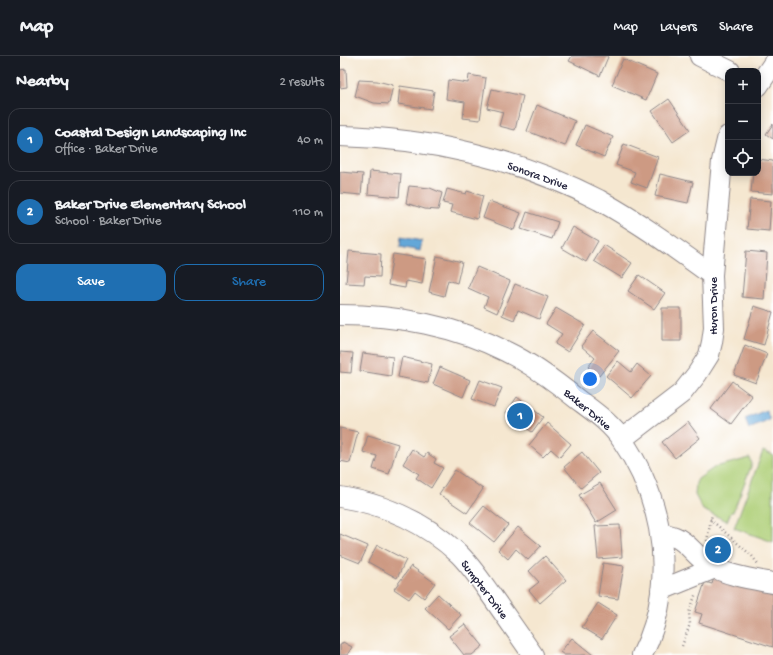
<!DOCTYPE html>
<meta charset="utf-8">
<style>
body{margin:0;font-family:"Gochi Hand",sans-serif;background:#20242c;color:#f1f3f6}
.controls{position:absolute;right:12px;top:12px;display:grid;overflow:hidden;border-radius:8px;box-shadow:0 2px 10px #0003}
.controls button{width:36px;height:36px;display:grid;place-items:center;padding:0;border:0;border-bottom:1px solid #363941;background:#171b24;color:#f1f3f6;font:20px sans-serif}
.you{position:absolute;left:250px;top:323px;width:14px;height:14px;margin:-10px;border:3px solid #fff;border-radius:50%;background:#1a73e8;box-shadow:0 0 0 6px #1a73e833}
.badge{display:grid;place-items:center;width:26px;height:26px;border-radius:50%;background:#1f6fb2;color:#fff;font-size:13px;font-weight:700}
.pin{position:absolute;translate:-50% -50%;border:2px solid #fff;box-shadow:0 1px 4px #0006}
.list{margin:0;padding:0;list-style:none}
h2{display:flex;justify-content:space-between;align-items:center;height:52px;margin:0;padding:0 16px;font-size:17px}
h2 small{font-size:13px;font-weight:400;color:#9ea1a6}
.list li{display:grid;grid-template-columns:26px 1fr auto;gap:12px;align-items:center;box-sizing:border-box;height:64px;margin:0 8px 8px;padding:0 8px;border:1px solid #363941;border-radius:12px}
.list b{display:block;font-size:15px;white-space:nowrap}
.list p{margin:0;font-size:13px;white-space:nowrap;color:#9ea1a6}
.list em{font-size:13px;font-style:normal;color:#9ea1a6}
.actions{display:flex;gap:8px;padding:12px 16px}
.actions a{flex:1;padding:9px 0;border:1px solid #1f6fb2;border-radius:12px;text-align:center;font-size:14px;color:#1f6fb2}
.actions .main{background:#1f6fb2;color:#fff}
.icon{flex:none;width:22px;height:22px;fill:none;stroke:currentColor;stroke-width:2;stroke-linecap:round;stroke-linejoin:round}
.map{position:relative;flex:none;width:433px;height:599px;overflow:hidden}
header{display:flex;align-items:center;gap:24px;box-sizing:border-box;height:56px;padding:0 20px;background:#171b24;border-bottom:1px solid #363941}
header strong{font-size:19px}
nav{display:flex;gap:22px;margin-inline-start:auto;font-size:14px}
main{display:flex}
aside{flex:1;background:#171b24}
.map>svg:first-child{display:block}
.green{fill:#aecf77;stroke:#687859}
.water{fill:#63a7d8;stroke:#42648a}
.building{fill:#cd9a83}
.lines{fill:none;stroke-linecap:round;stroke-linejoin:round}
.minor-casing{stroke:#8c8486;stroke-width:22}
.path{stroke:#8c8486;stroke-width:2.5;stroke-dasharray:1 3;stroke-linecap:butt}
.minor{stroke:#fff;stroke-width:20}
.labels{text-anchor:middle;stroke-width:3;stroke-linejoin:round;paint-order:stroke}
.street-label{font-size:12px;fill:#22223b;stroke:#fff}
</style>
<header>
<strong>Map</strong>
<nav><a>Map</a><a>Layers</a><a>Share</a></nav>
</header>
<main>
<aside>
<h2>Nearby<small>2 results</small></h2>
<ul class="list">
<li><span class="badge">1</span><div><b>Coastal Design Landscaping Inc</b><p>Office · Baker Drive</p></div><em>40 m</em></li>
<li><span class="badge">2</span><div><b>Baker Drive Elementary School</b><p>School · Baker Drive</p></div><em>110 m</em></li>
</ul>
<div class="actions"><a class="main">Save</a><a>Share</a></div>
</aside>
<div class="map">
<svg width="433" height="599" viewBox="0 0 433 599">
<rect width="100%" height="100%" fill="#fff"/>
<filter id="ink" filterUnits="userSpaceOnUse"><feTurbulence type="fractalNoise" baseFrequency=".025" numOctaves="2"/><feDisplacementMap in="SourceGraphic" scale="8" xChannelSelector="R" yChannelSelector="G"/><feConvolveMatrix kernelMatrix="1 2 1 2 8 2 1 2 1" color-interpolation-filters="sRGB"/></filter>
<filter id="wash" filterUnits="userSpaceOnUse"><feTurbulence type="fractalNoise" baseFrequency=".012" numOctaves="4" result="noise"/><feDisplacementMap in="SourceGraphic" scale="16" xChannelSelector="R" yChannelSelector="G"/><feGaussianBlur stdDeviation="0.9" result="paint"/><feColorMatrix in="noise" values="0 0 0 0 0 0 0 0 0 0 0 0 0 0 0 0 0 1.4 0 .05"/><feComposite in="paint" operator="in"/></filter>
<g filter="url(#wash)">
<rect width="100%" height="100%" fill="#f5e7d0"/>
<path class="green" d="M423 395 433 399V486L394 472Z
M410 402 412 408 393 456H391L387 465 363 454 355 439 356 427 358 423 375 411Z"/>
<path class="water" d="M61 181 82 185 80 195 60 191Z
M426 354 430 364 409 373 405 363Z"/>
<g id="blocks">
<path class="building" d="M232 0H267L268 1 260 20 229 5Z
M283 3 317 18 306 44 272 29Z
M6 13 7 31 0 32V14Z
M129 19 146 22 140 64 123 62 125 46 106 43 108 24 128 27Z
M19 24 37 25 53 29 49 48 34 47 15 40Z
M60 30 94 35 91 53 58 48Z
M152 33 183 40 175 74 159 70 163 56 147 52Z
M329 43 350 74 333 86 312 55Z
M197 49 235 65 225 90 187 75Z
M433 68V83L426 78Z
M245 69 273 81 264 101 236 89Z
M284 88 318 101 307 132 291 126 295 116 276 109Z
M418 103 433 105V138L411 136 413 117H418Z
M30 115 61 118 59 141 28 138Z
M0 116 23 118 21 139 0 137Z
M320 118 353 126 348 147 315 140Z
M69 130 90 132 102 137 98 154 85 153 66 147Z
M107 133 126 138 127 135 143 140 137 163 110 156 112 149 103 147Z
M410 143 431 145 429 175 407 173Z
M149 145 181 157 174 174 143 162Z
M187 156 218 166 212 183 181 173Z
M233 171 258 185 246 206 222 192Z
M264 189 292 207 282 222 254 205Z
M9 195 41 198 40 221 25 220 24 228 6 227Z
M406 195 427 197 424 243 402 241Z
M53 198 86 203 82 228 66 225 65 232 48 229Z
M97 200 122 206 117 227 108 224 104 240 89 236Z
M137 211 170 225 157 257 144 251 148 241 128 232Z
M299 219 325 237 314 253 288 235Z
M175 228 208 241 199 263 178 254 174 264 162 259Z
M414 250 433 256 424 289 404 283Z
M216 252 245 269 228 296 215 288 222 278 206 268Z
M322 252H341V285H322Z
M253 275 279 295 259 320 248 311 255 302 241 290Z
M405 289 427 298 416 327 394 319Z
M0 296 13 297 11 317 0 316Z
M23 297 53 301 51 320 20 315Z
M62 301 92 308 88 327 58 321Z
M278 305 291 316 297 308 311 320 292 342 266 320Z
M100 311 130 324 123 341 93 328Z
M140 324 162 332 154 351 132 343Z
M392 325 412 340 391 368 371 353Z
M177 341 203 361 192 376 166 357Z
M348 366 360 382 335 402 322 386Z
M207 367 231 388 220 401 211 393 203 401 189 389Z
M0 372 18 376 10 407 0 405Z
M28 379 58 388 49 418 33 413 37 400 23 396Z
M72 393 84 401 87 397 96 403 94 407 103 412 91 432 76 422 79 418 63 408Z
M242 396 259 417 241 432 224 411Z
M115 414 143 433 127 457 99 438Z
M260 427 277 454 256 467 239 439Z
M144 450 168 469 154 486 130 467Z
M280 469 282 501 258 503 255 470Z
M178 471 201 490 188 504 176 493 168 503 158 494Z
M0 478 28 490 20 507 0 499Z
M37 489 66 504 57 522 28 506Z
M205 500 226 524 200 547 189 534 199 526 189 515Z
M263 507 284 510 278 543 258 540Z
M71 510 95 527 84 542 75 535 69 543 54 533Z
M375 519 433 538V591L359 567 362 558 355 556 365 526 372 528Z
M98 538 121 559 108 573 85 552Z
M258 547 277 559 262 583 242 571Z
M125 568 143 590 132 599H124L109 580Z
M232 582 253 599H224L220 596Z
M3 586 12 591 7 599H0V589H1Z"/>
</g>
</g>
<g filter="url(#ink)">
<use href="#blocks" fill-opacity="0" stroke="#8c8486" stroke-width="1"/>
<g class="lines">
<g class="minor-casing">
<path id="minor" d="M360 0 390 15
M418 30 433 8
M0 80C89 82 180 103 259 144 299 166 336 193 372 219
M0 259C56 259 117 270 167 296 192 308 216 326 237 343 253 355 271 367 282 384 300 410 313 441 319 472 327 515 322 560 302 599
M282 383 342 337 357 318 369 299 372 286 374 272 372 219 382 105 388 80
M0 441C44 448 86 467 119 498 131 510 141 525 151 539 165 559 179 579 193 599
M320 478C325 478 330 479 335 481 348 486 356 501 368 508 387 520 411 523 433 527
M321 534 375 512"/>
</g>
<path class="path" d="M370 463 412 500 418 508
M367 485 372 458
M342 590 350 568 349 557 356 537"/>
<use href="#minor" class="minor"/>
</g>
</g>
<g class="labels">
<g class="street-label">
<text transform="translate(198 119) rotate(20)" y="4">Sonora Drive</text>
<text transform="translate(373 250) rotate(-90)" y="4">Huron Drive</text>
<text transform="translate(248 353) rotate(40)" y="4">Baker Drive</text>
<text transform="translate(145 533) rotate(53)" y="4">Sumpter Drive</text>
</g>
</g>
</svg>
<div class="controls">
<button>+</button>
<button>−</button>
<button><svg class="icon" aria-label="locate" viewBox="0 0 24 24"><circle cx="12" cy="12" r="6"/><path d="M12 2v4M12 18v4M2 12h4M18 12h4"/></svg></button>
</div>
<div class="you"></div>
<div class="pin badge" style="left:180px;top:360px">1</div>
<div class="pin badge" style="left:378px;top:494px">2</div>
</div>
</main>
